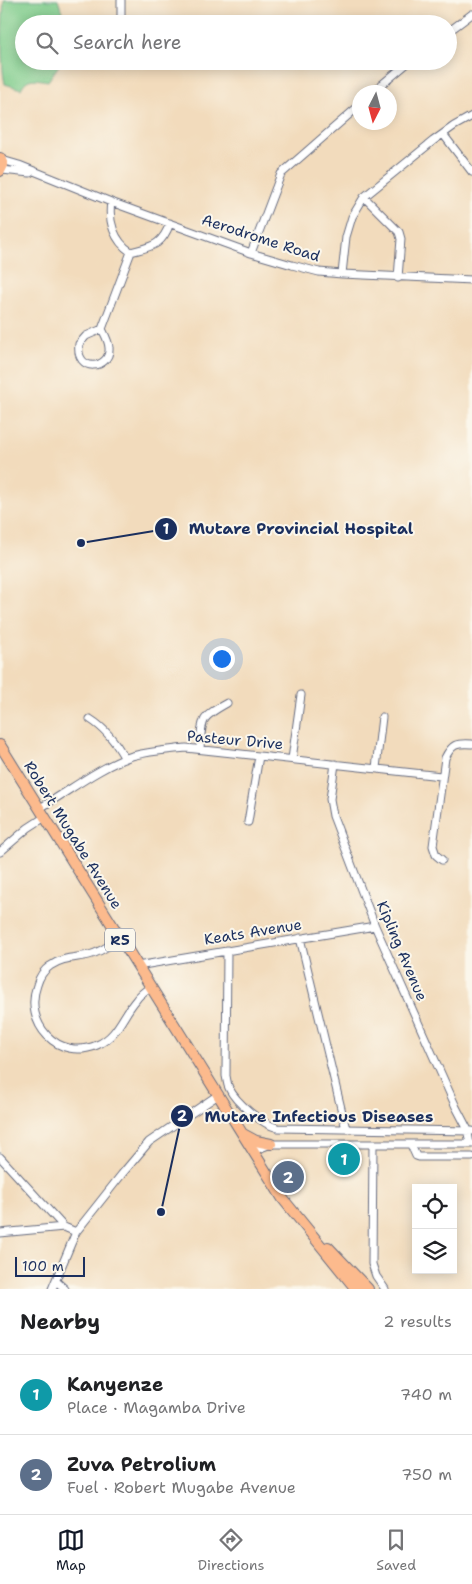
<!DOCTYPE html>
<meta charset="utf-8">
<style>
body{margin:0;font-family:"Shantell Sans",sans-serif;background:#f2f2f2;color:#202124}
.controls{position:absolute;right:15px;bottom:15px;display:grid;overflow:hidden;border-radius:0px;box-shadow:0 2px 12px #0003}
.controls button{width:45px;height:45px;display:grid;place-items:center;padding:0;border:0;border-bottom:1px solid #e0e0e0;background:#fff;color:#202124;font:25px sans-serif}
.compass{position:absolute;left:352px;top:85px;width:45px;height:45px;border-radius:50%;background:#fff;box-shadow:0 2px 12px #0003;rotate:186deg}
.scale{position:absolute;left:15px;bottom:12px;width:70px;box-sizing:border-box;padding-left:5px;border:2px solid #1b2f5e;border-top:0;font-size:14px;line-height:18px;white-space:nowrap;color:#1b2f5e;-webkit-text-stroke:4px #fbf7ec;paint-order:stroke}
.you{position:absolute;left:221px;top:658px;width:18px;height:18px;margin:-12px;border:4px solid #fff;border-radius:50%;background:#1a73e8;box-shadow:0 0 0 8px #1a73e833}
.badge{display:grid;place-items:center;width:32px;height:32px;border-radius:50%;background:#111827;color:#fff;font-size:16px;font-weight:700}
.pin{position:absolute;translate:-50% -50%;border:2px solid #fff;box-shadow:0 1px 5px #0006}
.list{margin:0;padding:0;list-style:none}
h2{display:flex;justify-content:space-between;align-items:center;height:65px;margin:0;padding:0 20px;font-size:21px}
h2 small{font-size:16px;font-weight:400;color:#757577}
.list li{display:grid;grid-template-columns:32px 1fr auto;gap:15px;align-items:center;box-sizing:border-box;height:80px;padding:0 20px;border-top:1px solid #e0e0e0}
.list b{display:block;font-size:19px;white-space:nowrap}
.list p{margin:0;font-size:16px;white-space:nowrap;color:#757577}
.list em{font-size:16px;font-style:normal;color:#757577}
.icon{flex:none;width:28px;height:28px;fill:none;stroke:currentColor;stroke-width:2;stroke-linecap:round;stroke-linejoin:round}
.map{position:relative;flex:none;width:472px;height:1289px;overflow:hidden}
.search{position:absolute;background:#fff;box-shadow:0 2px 12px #0003;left:15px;right:15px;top:15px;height:55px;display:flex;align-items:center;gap:12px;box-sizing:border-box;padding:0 18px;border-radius:28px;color:#757577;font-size:19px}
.sheet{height:225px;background:#fff}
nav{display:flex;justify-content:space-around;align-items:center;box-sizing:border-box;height:70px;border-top:1px solid #e0e0e0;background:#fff;font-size:14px;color:#757577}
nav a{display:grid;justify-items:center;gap:2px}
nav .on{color:#111827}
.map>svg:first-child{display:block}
.green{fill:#7ecc8b;stroke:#4c7e74}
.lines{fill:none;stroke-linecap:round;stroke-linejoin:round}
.minor-casing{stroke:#666b7f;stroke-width:9}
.highway-casing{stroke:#666b7f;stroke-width:12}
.minor{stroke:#fff;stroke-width:7}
.highway{stroke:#fcba8d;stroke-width:10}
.labels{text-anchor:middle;stroke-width:4;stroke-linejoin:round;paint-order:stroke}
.shield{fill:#fbf7ec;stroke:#5e6b89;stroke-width:1}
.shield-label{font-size:14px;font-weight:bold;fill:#1b2f5e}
.street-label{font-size:15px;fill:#1b2f5e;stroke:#fbf7ec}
.leader{fill:none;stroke:#1b2f5e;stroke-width:2}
.callout-dot{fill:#1b2f5e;stroke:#fbf7ec;stroke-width:2}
.mark-label{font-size:15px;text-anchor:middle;font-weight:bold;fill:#fff}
.callout-label{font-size:16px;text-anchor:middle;font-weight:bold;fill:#1b2f5e;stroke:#fbf7ec;stroke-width:4;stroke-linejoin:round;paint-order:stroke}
</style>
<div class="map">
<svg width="472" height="1289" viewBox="0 0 472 1289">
<rect width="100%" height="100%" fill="#fbf7ec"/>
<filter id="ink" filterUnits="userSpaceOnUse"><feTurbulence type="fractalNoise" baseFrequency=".02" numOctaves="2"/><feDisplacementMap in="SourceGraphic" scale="10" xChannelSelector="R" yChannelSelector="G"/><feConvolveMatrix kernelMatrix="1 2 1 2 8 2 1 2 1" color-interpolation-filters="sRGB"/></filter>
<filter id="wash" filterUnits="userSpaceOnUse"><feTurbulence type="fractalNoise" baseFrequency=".0096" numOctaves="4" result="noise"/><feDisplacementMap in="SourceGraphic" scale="20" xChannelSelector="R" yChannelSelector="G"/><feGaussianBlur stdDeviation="1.12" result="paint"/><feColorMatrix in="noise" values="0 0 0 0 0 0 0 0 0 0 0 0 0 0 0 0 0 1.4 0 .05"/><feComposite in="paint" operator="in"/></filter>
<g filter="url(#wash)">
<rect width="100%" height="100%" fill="#f2dbbc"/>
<path class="green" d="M4 0H58L66 24H24V61H62L48 81C35 79 27 76 21 89L5 84C0 63 2 24 4 0Z"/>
</g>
<g filter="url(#ink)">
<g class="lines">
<g class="minor-casing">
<path id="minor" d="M121 0V18L124 24
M448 32 472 14
M373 92 410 61
M443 134 472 172
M2 160 19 165 111 202 251 253 292 265 319 272 342 274 472 280
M2 170 30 173
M364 197 399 232 401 239 398 278
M111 202C108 221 114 241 131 252 152 246 162 246 170 223
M251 253 281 174 360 105
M342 274 346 237 352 217 364 197 433 141 454 126 472 116
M102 329 86 336 79 344C75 374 111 369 109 348 109 342 105 335 102 329L131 252
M90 719C106 729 116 742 125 759
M200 749C202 719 200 718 227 703
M292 759 301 695
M335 764 330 799 333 816 375 926 456 1107 467 1128 470 1144
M376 768 382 717
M40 808C69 791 101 766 132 756 150 751 168 750 186 748L441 776
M248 822 259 756
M0 852 28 828 45 817
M442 860 436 855 433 846 445 758C452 744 456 743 472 744
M300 938 346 1129
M119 939C110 945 101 952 89 955 76 958 62 957 50 966 44 970 39 978 37 985 23 1023 58 1062 97 1045 118 1036 122 1016 136 1000 139 995 145 991 150 987
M227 950 226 1076C227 1080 227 1084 229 1088 236 1103 262 1124 278 1128L472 1131
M137 966 375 926
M373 1144 372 1264 376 1276 385 1289
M411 1145 416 1156 419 1157H472
M253 1151 271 1144H472
M0 1157 64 1227 76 1232
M0 1233 64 1227
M56 1281 65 1289
M52 1289 76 1232 122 1174 149 1142 218 1095"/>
</g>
<g class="highway-casing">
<path id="highway" d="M0 158 3 165 0 171
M0 745 283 1199 356 1289
M243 1134 256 1141 271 1144
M328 1247 368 1289"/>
</g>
<use href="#minor" class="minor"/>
<use href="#highway" class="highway"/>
</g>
</g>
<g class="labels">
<rect class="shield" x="105" y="928.5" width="30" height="23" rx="4"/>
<g class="shield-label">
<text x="120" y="945">R5</text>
</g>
<g class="street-label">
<text transform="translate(261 238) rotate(18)" y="5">Aerodrome Road</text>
<text transform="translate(235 740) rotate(5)" y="5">Pasteur Drive</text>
<text transform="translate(73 835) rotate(58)" y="5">Robert Mugabe Avenue</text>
<text transform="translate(253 932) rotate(-9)" y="5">Keats Avenue</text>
<text transform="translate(402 951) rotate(67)" y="5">Kipling Avenue</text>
</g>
</g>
<path class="leader" d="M81 543L166 529M161 1212L182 1116"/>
<g class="callout-dot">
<circle cx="81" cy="543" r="5"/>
<circle cx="161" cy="1212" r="5"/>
<circle cx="166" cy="529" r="12"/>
<circle cx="182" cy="1116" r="12"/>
</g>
<g class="mark-label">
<text x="166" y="534">1</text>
<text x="182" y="1121">2</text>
</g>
<g class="callout-label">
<text x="301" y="534">Mutare Provincial Hospital</text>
<text x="319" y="1122">Mutare Infectious Diseases</text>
</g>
</svg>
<div class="controls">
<button><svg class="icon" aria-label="locate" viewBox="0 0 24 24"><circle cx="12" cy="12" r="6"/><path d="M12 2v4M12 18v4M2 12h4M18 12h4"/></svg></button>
<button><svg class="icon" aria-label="layers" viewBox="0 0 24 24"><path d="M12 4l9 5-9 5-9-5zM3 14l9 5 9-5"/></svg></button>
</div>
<svg class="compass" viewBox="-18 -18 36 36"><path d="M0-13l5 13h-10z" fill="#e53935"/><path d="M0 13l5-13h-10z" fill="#757577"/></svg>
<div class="scale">100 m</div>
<div class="you"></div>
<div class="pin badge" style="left:344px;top:1159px;background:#0f9aa8">1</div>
<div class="pin badge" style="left:288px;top:1177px;background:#5c6f8a">2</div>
<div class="search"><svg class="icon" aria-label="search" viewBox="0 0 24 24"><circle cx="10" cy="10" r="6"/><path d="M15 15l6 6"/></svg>Search here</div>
</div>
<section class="sheet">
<h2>Nearby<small>2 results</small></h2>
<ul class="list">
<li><span class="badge" style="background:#0f9aa8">1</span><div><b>Kanyenze</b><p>Place · Magamba Drive</p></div><em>740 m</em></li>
<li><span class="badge" style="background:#5c6f8a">2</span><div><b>Zuva Petrolium</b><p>Fuel · Robert Mugabe Avenue</p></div><em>750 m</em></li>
</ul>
</section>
<nav>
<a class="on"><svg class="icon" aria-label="map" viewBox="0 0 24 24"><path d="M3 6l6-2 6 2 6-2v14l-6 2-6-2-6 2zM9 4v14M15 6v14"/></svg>Map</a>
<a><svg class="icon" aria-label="directions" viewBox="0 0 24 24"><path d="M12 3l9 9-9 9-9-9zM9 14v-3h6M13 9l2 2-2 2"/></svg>Directions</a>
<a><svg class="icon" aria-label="saved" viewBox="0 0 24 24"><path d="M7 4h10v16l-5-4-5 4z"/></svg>Saved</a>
</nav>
